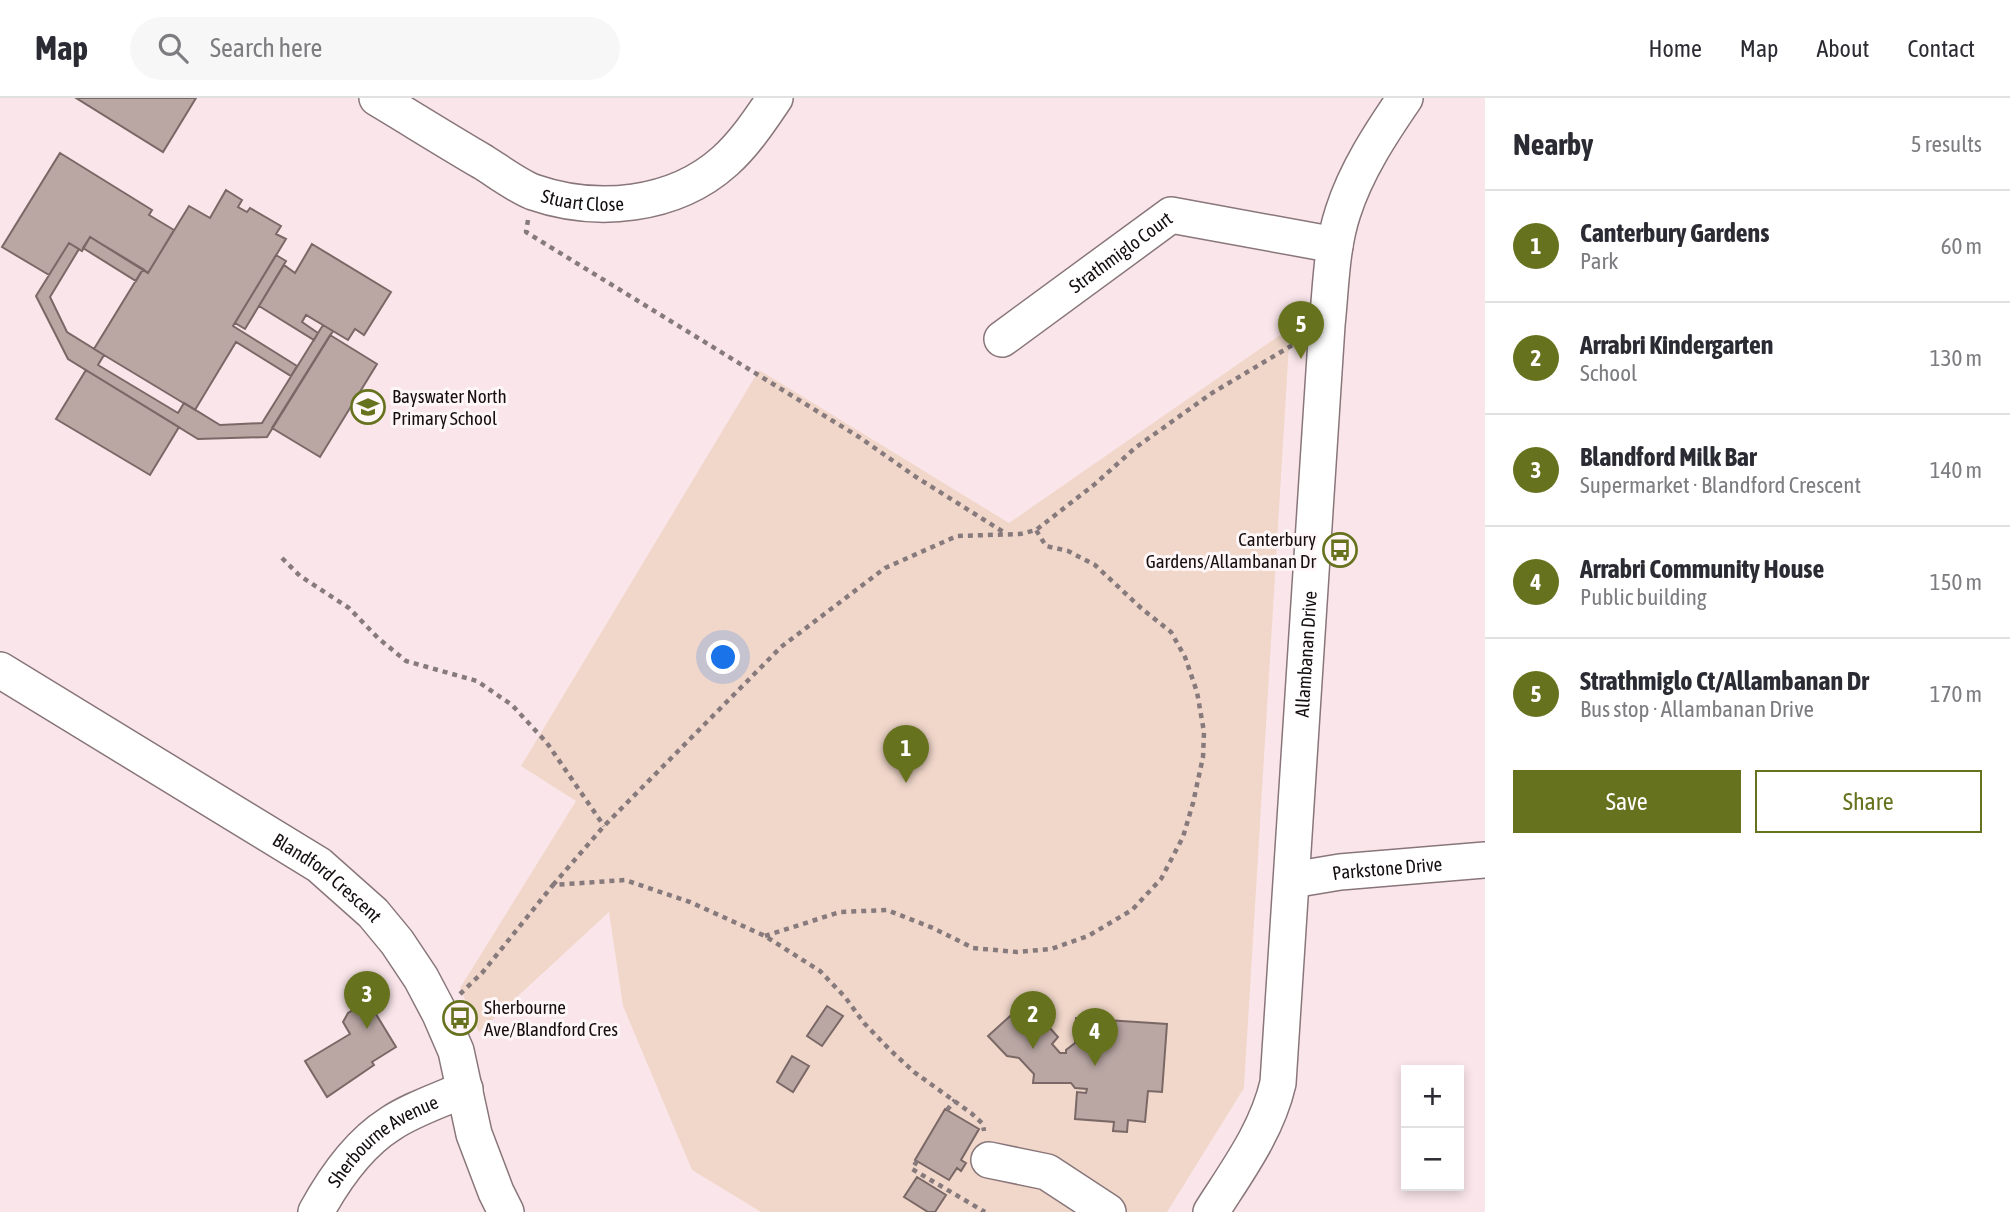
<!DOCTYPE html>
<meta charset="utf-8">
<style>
body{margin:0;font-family:"Asap Condensed",sans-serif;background:#f7f7f7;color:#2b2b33}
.controls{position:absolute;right:21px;bottom:21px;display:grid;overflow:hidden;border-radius:0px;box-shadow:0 4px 10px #0003}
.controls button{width:63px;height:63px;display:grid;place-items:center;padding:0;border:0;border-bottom:2px solid #e1e1e2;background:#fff;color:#2b2b33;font:35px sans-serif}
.you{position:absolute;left:724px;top:560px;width:24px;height:24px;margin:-18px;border:5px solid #fff;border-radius:50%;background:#1a73e8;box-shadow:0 0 0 10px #1a73e833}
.badge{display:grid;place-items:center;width:46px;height:46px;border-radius:50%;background:#66721d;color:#fff;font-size:23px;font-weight:700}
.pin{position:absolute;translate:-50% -58px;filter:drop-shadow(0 2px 4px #0008)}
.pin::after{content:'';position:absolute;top:37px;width:24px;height:21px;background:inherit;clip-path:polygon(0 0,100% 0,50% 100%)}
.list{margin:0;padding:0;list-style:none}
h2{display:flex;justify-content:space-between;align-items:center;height:91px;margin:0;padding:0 28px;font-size:30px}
h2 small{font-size:23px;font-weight:400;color:#7c7c81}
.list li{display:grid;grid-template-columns:46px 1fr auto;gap:21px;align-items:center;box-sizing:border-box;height:112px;padding:0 28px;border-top:2px solid #e1e1e2}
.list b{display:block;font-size:26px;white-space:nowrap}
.list p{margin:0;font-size:23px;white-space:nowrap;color:#7c7c81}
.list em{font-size:23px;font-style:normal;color:#7c7c81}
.actions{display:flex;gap:14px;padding:21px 28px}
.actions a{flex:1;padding:16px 0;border:2px solid #66721d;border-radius:0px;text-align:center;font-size:24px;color:#66721d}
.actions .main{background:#66721d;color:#fff}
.icon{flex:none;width:38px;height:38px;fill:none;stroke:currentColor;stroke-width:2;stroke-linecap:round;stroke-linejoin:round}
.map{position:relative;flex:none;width:1485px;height:1114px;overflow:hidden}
header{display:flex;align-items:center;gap:42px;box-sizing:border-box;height:98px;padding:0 35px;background:#fff;border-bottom:2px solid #e1e1e2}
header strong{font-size:33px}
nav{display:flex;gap:38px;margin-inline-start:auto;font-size:24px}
.search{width:490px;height:63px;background:#f7f7f7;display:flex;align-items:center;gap:18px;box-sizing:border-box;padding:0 24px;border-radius:38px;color:#7c7c81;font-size:26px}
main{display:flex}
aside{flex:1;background:#fff}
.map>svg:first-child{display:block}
.green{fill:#f1d7ca}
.building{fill:#baa7a4;stroke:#7a6866;stroke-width:2}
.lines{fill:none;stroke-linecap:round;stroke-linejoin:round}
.minor-casing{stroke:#88767a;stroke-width:38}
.path{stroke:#877a7d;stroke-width:4.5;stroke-dasharray:5 5;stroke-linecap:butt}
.minor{stroke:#fff;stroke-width:35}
.labels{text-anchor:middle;stroke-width:6;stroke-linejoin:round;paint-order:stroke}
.street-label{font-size:19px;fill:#150f10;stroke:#fff6f8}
.poi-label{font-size:19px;fill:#150f10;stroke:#fff6f8;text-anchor:start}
</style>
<header>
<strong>Map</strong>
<div class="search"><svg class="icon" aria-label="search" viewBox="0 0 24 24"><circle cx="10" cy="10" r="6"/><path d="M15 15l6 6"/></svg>Search here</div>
<nav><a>Home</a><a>Map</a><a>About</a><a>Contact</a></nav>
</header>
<main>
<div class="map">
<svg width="1485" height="1114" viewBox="0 0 1485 1114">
<rect width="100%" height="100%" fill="#fae6ea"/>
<path class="green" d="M1290 230 1244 990 1167 1114H761L692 1072 623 908 609 814 479 934 460 890 576 703 521 668 759 272 1009 425Z"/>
<path class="building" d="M76 0H196L163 54Z
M60 55 152 112 149 117 174 132 148 175 90 139 82 153 69 145 49 177 2 149Z
M226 92 242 102 238 109 247 114 250 110 281 128 276 136 286 141 233 228 297 268 291 278 236 244 195 312 94 251 143 171 148 175 189 108 210 120Z
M90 139 143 171 136 183 83 150Z
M69 145 79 151 50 199 67 234 104 257 98 267 178 315 184 305 220 327 262 325 323 227 333 233 267 339 198 341 68 261 36 198Z
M312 146 391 194 364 237 355 231 348 242 306 217 302 224 318 235 314 242 259 208 284 167 295 175Z
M276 157 286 163 245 231 235 225Z
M330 237 377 266 320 359 272 330Z
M86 272 179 329 150 377 56 321Z
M368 903 396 949 372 964 374 967 327 999 305 963 350 936 343 924 348 915Z
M827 908 843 918 822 948 807 938Z
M1019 910 1025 916 1032 910 1058 939 1052 946 1060 955H1066V952L1075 945 1076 920 1167 926 1162 994 1148 993 1145 1024 1128 1022 1127 1034 1113 1033 1114 1024 1075 1021 1077 994 1086 995 1087 991 1075 990 1071 985H1033L1034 976 1019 960 1007 958 988 938Z
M792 958 809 968 793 994 777 984Z
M945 1011 979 1031 961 1062 966 1065 961 1073 957 1070 949 1082 915 1062Z
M917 1079 946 1097 935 1114H928L904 1099Z"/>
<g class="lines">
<g class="minor-casing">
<g id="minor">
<path id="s1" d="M377 0C412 21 447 43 483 64 499 74 516 87 533 94 596 116 674 109 725 63 745 45 760 22 775 0"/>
<path id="s2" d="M1002 241 1171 117 1335 147"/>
<path id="s3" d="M0 572 319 767 373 815 397 844 421 880 440 916 456 953 474 1036 496 1094 506 1114"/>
<path id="s4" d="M1292 782 1340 774 1485 762"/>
<path d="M989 1062 1047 1074 1108 1114"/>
<path id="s5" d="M316 1114C334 1081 357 1047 390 1026 412 1011 441 1002 465 991"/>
<path id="s6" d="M1211 1114C1237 1073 1267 1033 1278 985L1327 227C1331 190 1331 150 1343 114 1356 73 1381 35 1405 0"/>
</g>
</g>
<path class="path" d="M528 122 526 134 859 339 916 379 1005 435
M282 460 300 478 349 510 378 540 406 563 477 583 512 607 547 645 604 728
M553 787 604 728 781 549 885 470 957 438 1020 436 1036 432 1095 386 1135 350 1212 295 1296 245
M765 838 840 814 887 812 933 830 973 850 1017 854 1051 851 1088 838 1132 812 1161 781 1183 739 1193 705 1203 659 1204 634 1197 594 1185 559 1171 534 1141 510 1095 467 1068 453 1046 448 1036 432
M460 896 482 875 553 787 625 782 690 804 765 838 820 873 845 899 864 925 889 951 914 974 971 1015 983 1026 984 1033
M947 1012 955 1002
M917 1063 912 1071 985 1114"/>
<use href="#minor" class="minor"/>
</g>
<defs>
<g id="school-ring" transform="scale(1.75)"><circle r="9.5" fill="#fff6f8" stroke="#66721d" stroke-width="1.5"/><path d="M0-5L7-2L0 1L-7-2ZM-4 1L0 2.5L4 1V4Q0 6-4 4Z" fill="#66721d"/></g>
<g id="bus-ring" transform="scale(1.75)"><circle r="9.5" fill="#fff6f8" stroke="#66721d" stroke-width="1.5"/><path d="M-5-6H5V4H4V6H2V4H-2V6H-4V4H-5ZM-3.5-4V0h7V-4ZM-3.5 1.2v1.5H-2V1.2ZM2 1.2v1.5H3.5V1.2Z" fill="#66721d"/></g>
</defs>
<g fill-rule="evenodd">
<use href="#school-ring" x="368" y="309"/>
<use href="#bus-ring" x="1340" y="452"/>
<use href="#bus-ring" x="460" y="920"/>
</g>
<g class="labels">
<g class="street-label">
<text dy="7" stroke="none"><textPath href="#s1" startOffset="233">Stuart Close</textPath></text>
<text dy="7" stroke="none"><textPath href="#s2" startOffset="147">Strathmiglo Court</textPath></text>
<text dy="7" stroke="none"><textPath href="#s6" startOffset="576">Allambanan Drive</textPath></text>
<text dy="7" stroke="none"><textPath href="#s4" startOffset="96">Parkstone Drive</textPath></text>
<text dy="7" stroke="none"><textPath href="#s3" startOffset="388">Blandford Crescent</textPath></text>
<text dy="7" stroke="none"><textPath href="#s5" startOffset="100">Sherbourne Avenue</textPath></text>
</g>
<g class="poi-label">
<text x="392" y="305">Bayswater North<tspan x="392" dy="22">Primary School</tspan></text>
<text x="1316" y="448" text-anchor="end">Canterbury<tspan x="1316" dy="22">Gardens/Allambanan Dr</tspan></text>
<text x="484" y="916">Sherbourne<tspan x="484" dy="22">Ave/Blandford Cres</tspan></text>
</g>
</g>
</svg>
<div class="controls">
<button>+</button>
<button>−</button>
</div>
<div class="you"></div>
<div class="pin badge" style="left:906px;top:685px">1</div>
<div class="pin badge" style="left:1033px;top:951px">2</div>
<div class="pin badge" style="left:367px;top:931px">3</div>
<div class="pin badge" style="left:1095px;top:968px">4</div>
<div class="pin badge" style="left:1301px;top:261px">5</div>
</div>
<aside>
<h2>Nearby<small>5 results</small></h2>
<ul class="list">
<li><span class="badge">1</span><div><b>Canterbury Gardens</b><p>Park</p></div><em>60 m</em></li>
<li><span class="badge">2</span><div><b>Arrabri Kindergarten</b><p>School</p></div><em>130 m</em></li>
<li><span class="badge">3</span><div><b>Blandford Milk Bar</b><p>Supermarket · Blandford Crescent</p></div><em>140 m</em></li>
<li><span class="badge">4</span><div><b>Arrabri Community House</b><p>Public building</p></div><em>150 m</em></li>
<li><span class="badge">5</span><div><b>Strathmiglo Ct/Allambanan Dr</b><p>Bus stop · Allambanan Drive</p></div><em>170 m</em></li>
</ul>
<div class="actions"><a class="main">Save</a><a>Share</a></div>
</aside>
</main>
